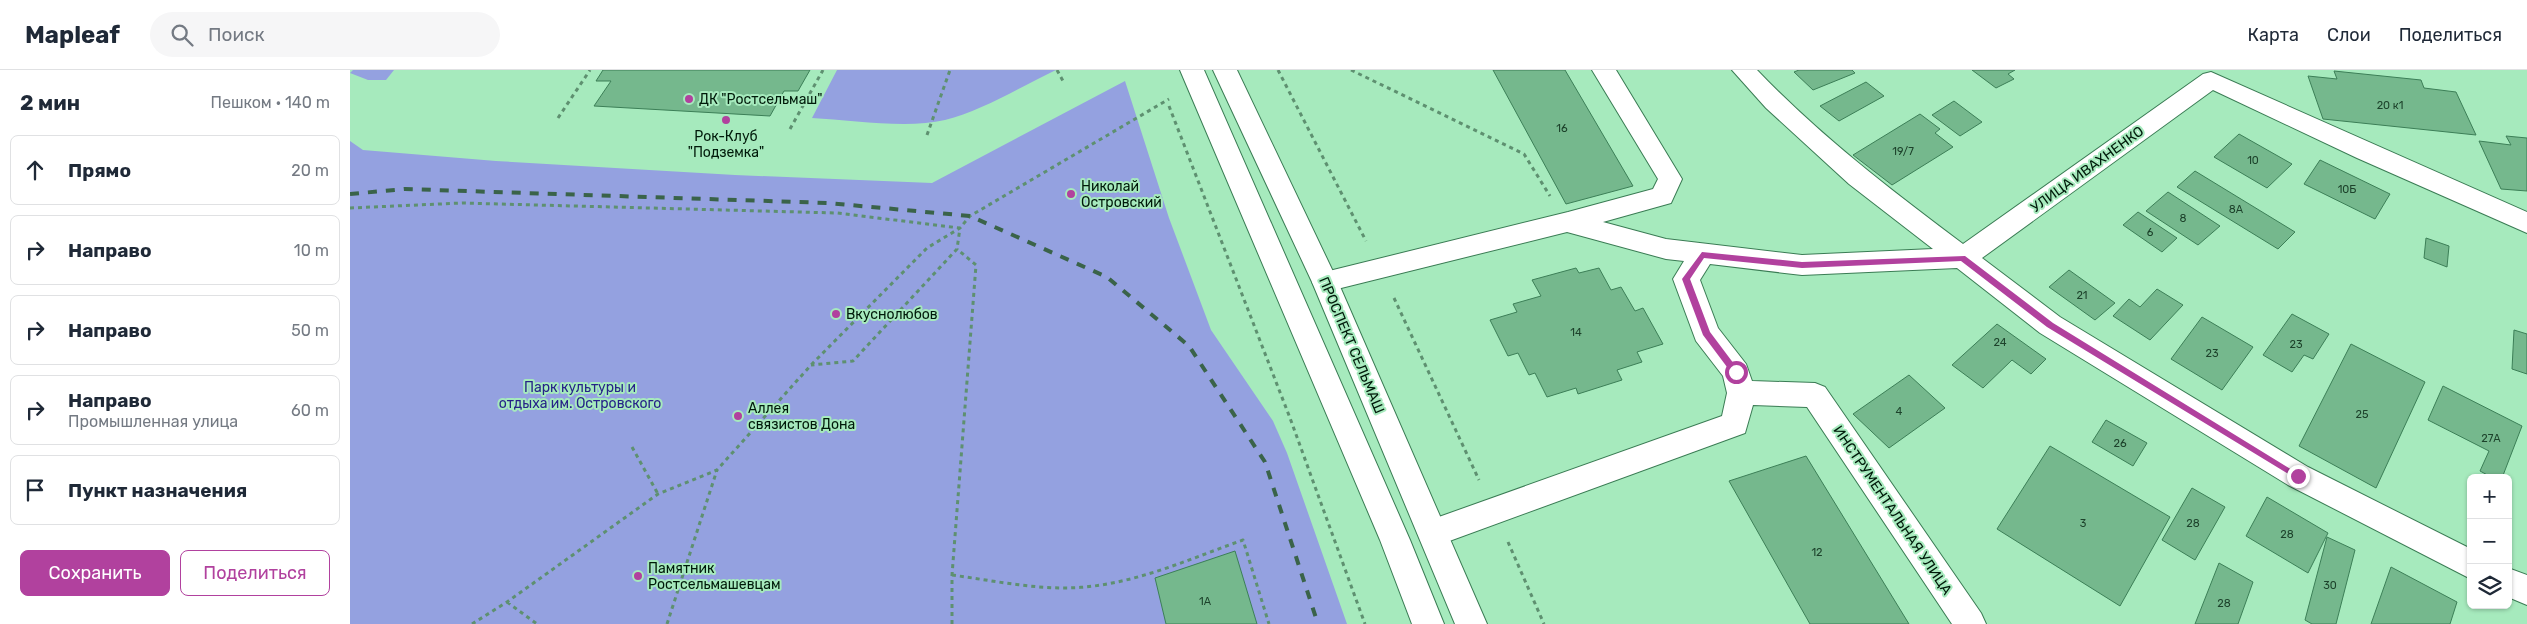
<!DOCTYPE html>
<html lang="ru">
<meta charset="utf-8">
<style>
body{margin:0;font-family:Rubik,sans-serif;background:#f6f6f7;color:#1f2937}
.controls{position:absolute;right:15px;bottom:15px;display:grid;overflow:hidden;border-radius:8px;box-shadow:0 1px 4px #0004}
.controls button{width:45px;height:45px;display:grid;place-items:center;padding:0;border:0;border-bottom:1px solid #e0e1e3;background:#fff;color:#1f2937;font:25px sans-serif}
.stop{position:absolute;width:15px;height:15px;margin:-11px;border:4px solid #b1419e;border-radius:50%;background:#fff}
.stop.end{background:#b1419e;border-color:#fff;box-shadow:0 1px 5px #0008}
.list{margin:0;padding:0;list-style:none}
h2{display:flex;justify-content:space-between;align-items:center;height:65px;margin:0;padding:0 20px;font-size:21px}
h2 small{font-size:16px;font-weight:400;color:#747a83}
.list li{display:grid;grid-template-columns:32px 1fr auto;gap:15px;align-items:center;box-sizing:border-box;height:70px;margin:0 10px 10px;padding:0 10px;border:1px solid #e0e1e3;border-radius:8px}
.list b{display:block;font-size:19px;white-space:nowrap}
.list p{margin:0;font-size:16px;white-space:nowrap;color:#747a83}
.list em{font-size:16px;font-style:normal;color:#747a83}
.actions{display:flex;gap:10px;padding:15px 20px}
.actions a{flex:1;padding:11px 0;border:1px solid #b1419e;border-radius:8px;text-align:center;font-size:18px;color:#b1419e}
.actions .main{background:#b1419e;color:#fff}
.icon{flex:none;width:28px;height:28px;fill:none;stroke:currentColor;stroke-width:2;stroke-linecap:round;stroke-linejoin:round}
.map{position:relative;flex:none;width:2177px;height:554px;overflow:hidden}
header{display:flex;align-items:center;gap:30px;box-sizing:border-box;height:70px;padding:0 25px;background:#fff;border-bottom:1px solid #e0e1e3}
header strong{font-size:24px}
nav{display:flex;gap:28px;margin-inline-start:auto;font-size:18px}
.search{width:350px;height:45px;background:#f6f6f7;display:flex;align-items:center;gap:12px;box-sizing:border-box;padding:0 18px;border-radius:28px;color:#747a83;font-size:19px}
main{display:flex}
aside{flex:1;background:#fff}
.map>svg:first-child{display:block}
.green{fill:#94a1e0}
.building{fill:#75b88d;stroke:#3c7f57}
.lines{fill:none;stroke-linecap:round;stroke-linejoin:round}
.minor-casing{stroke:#3a7c54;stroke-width:2}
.major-casing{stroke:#3a7c54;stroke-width:2}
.path{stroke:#5e9070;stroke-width:3;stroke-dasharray:4 4;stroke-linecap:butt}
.minor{fill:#fff;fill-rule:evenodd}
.major{fill:#fff;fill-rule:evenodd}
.rail{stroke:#3a6349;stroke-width:4;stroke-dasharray:9 9;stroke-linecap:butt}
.route{fill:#b1419e}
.poi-dot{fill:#b1419e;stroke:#a6eabd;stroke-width:2}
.labels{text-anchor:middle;stroke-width:4;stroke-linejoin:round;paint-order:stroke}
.number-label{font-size:11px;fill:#1d422b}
.poi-label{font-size:14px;fill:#001a0a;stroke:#a6eabd;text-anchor:start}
.street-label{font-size:14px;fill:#001a0a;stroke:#a6eabd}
.park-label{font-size:14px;fill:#262288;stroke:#a6eabd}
</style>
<header>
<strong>Mapleaf</strong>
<div class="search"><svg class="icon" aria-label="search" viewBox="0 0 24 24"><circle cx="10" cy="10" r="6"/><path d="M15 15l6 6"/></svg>Поиск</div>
<nav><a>Карта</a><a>Слои</a><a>Поделиться</a></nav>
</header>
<main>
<aside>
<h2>2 мин<small>Пешком · 140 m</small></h2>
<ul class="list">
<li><svg class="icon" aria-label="ahead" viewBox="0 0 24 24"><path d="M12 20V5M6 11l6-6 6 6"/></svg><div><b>Прямо</b></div><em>20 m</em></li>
<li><svg class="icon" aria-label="right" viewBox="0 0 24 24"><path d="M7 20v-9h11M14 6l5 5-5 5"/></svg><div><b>Направо</b></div><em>10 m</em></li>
<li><svg class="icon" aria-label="right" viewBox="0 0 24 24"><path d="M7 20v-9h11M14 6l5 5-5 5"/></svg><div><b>Направо</b></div><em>50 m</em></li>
<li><svg class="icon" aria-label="right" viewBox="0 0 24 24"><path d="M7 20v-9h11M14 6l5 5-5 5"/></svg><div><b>Направо</b><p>Промышленная улица</p></div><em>60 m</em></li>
<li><svg class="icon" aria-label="arrive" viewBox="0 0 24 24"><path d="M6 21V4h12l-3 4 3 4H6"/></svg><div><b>Пункт назначения</b></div></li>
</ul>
<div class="actions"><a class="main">Сохранить</a><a>Поделиться</a></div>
</aside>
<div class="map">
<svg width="2177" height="554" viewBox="0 0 2177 554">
<rect width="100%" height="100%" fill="#a6eabd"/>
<path class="green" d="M3 0H44L36 10H18L0 3Z
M487 0H706C672 16 632 41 595 50 557 59 502 50 462 48Z
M775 11 819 148 861 260 923 351 937 383 997 554H0V71L13 80 146 91 385 105 582 113Z"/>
<path class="building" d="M253 0H460L448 21H434L420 46 244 36 261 11H246Z
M1143 0H1215L1283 116 1216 134Z
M1449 0H1502L1505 3 1463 20 1444 2Z
M1622 0H1665L1658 4 1664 9 1646 18Z
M1984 1 2071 10 2074 18 2106 22 2126 65 1973 49 1958 6 1987 9Z
M1516 12 1534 26 1489 51 1470 36Z
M1604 31 1632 52 1610 66 1582 45Z
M1570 44 1590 59 1585 63 1603 77 1542 115 1503 85Z
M1889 64 1942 94 1917 118 1864 87Z
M2156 66 2177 68V121L2151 119 2129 71 2161 75Z
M1970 90 2040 124 2025 149 1954 114Z
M1845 101 1945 162 1928 179 1827 117Z
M1818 122 1870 156 1848 175 1796 141Z
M1788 142 1827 168 1812 182 1773 155Z
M2076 168 2099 176 2097 197 2074 188Z
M1226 198 1229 203 1249 198 1261 220 1271 217 1285 241 1293 238 1313 274 1287 282 1292 292 1267 300 1272 310 1228 324 1226 318 1197 327 1185 303 1179 305 1168 283 1158 286 1140 250 1167 242 1163 234 1191 226 1182 210Z
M1719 200 1765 233 1745 250 1699 217Z
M1807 219 1833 235 1800 270 1763 246 1779 229 1790 237Z
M1942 244 1979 264 1963 289 1954 285 1942 302 1913 285Z
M1852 247 1903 277 1872 320 1821 289Z
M1647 254 1696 289 1681 304 1662 290 1633 318 1602 295Z
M2164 260 2177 264V304L2162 299Z
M2001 274 2075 312 2026 418 1949 376Z
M1559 305 1595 338 1539 378 1503 344Z
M2093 316 2172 356 2152 408H2143L2130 401 2139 381 2078 350Z
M1756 350 1797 373 1783 396 1742 372Z
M1700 376 1820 447 1770 536 1647 459Z
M1456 386 1559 554H1460L1379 411Z
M1842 418 1875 437 1845 490 1812 470Z
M1917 427 1978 463 1958 503 1896 466Z
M1977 467 2005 480 1986 554H1962L1955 550Z
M885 481 907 554H816L805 508Z
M1869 493 1903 512 1888 554H1845Z
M2041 497 2107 532 2100 554H2021Z"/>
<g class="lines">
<g class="minor-casing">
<path id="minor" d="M1242 0H1266L1332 109 1321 133 1253 152 1316 169 1452 185 1583 179 1499 114 1416 38 1382 0H1407C1470 66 1541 120 1613 174L1853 4 1861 2 2177 142V163L2007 88 1863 20 1632 188 1710 247 1958 397 2121 479V509L1938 415 1690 263 1607 198 1452 205 1360 194 1350 210 1368 258 1396 294 1402 311 1465 313 1475 317 1631 543 1636 554H1602L1457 337 1403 335 1395 363 1083 477 1072 473 1068 463 1072 453 1372 346 1377 323 1373 306 1346 271 1323 209 1334 191 1316 189 1217 162 975 222 966 219 962 212 966 205 975 202 1218 142 1303 119 1308 109Z
M2158 498 2177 505V535L2158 527Z"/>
</g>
<g class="major-casing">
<path id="major" d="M830 0H854L1060 470 1094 554H1062L1030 470Z
M863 0H887L988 212 1137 554H1105L962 212Z"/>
</g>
<path class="path" d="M707 0 713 11
M928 0 1016 171
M1001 0 1174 84 1200 126
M819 36 940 348 1015 554
M208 48 240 0
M440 59 473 0
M577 65 600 0
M0 138 112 133 487 143 610 158 607 179 503 291 461 295
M1044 228 1129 410
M282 377 308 424
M1158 472 1194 554
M602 505C646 511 691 521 735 517 790 512 842 488 893 470L919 554
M157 532 187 554
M122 554 157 532 308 424 367 400 461 295 577 178 610 158 620 146 819 29
M317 554 367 400
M602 554V505L626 195 607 179"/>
<use href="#minor" class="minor"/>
<use href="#major" class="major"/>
<path class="rail" d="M0 124 55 119 478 133 620 146 757 207 839 276 915 392 968 554"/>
</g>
<path class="route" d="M1352 182 1452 192 1615 186 1703 253 1952 406 1951 408H1945L1697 257 1611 191 1452 198 1354 188 1340 209 1360 262 1390 302 1389 305H1383L1353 265 1332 209Z"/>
<g class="poi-dot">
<circle cx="339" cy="29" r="5"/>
<circle cx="376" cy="50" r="5"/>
<circle cx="721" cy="124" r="5"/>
<circle cx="486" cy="244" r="5"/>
<circle cx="388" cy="346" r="5"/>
<circle cx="288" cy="506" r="5"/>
</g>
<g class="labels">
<g class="number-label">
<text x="2040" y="39">20 к1</text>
<text x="1212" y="62">16</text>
<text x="1553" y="85">19/7</text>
<text x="1903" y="94">10</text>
<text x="1997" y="123">10Б</text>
<text x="1886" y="143">8А</text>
<text x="1833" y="152">8</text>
<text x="1800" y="166">6</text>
<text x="1732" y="229">21</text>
<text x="1226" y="266">14</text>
<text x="1650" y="276">24</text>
<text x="1946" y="278">23</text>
<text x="1862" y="287">23</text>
<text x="1549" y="345">4</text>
<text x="2012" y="348">25</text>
<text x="2141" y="372">27А</text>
<text x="1770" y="377">26</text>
<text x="1733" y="457">3</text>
<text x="1843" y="457">28</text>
<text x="1937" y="468">28</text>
<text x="1467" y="486">12</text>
<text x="1980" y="519">30</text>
<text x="855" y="535">1А</text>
<text x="1874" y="537">28</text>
</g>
<g class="poi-label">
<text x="349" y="34">ДК "Ростсельмаш"</text>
<text x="376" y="71" text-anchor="middle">Рок-Клуб<tspan x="376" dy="16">"Подземка"</tspan></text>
<text x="731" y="121">Николай<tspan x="731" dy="16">Островский</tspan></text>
<text x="496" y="249">Вкуснолюбов</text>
<text x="398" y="343">Аллея<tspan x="398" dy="16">связистов Дона</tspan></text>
<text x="298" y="503">Памятник<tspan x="298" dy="16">Ростсельмашевцам</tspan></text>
</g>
<g class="street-label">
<text transform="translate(1737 99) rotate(-36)" y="5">УЛИЦА ИВАХНЕНКО</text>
<text transform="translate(1002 275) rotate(67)" y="5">ПРОСПЕКТ СЕЛЬМАШ</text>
<text transform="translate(1543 440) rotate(56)" y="5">ИНСТРУМЕНТАЛЬНАЯ УЛИЦА</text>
</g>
<g class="park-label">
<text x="230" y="322">Парк культуры и<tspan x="230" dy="16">отдыха им. Островского</tspan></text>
</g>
</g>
</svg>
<div class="controls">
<button>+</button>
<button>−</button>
<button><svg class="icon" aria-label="layers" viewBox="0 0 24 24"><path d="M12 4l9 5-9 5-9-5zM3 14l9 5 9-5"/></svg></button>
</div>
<div class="stop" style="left:1386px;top:302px"></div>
<div class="stop end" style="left:1948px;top:406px"></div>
</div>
</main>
